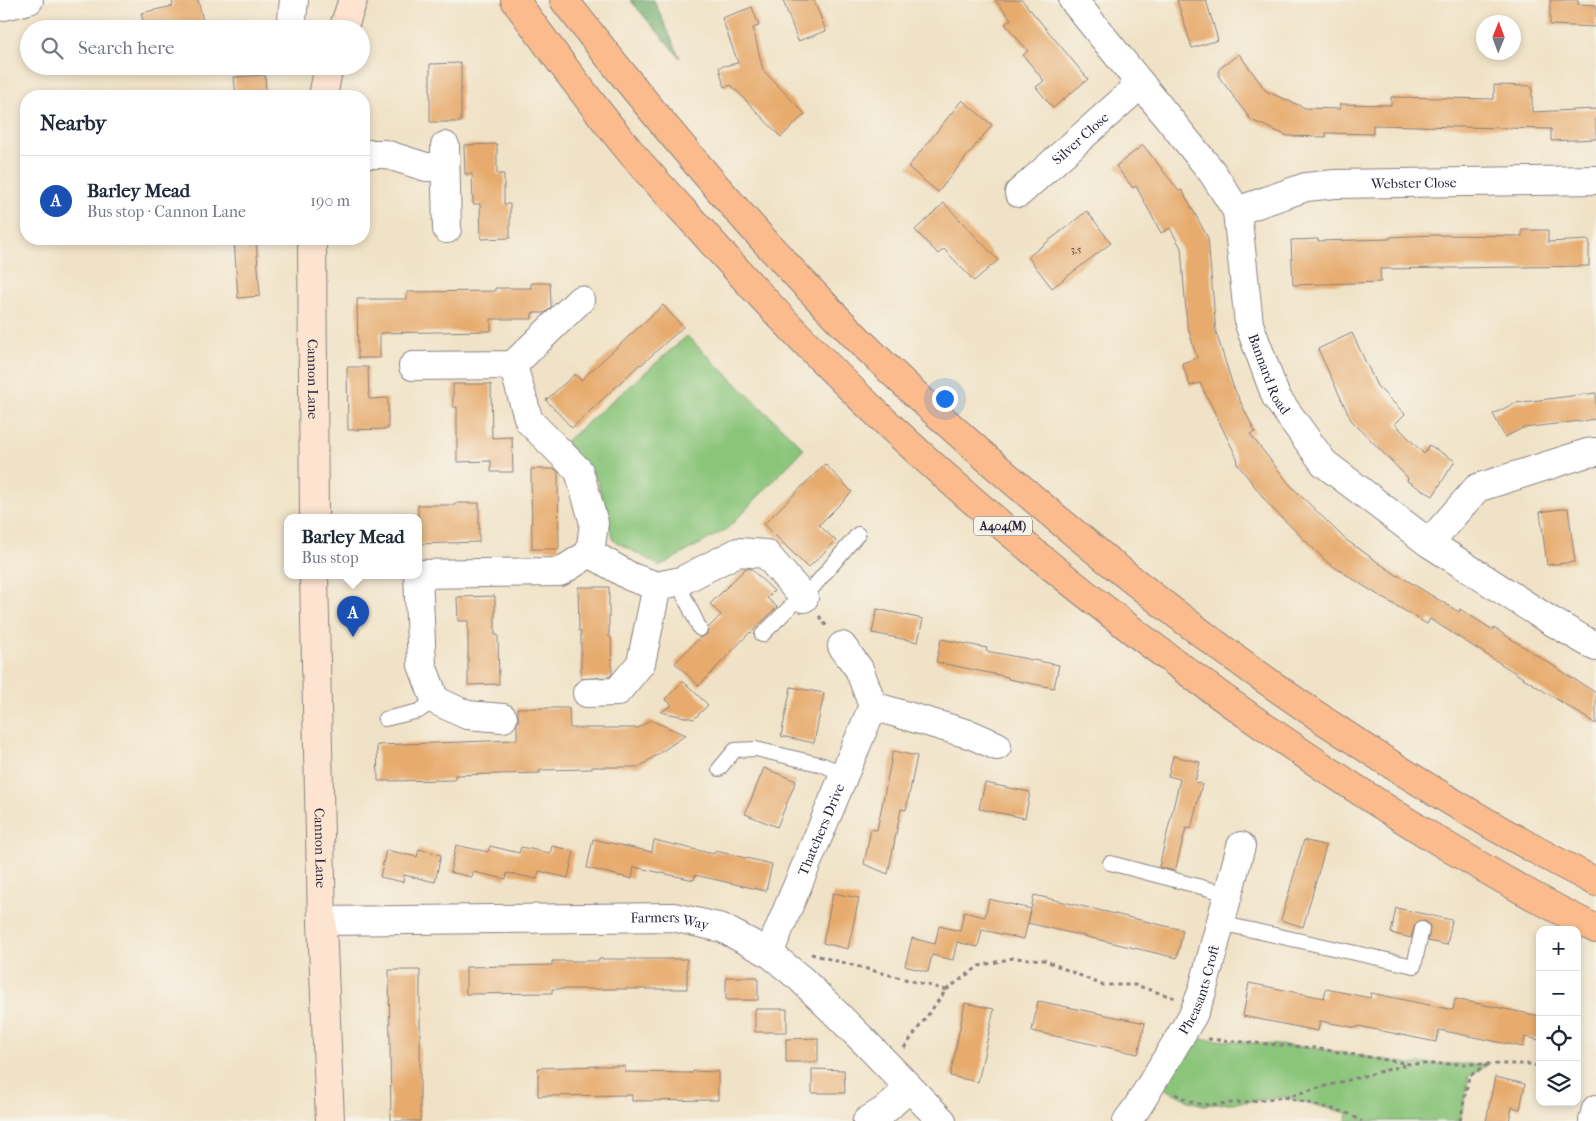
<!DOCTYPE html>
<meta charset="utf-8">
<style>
body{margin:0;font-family:"IM FELL French Canon",serif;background:#f2f2f3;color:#1f2937}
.controls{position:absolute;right:15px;bottom:15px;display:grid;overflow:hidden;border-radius:10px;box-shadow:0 2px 8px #0003}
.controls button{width:45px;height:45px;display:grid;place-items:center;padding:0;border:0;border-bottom:1px solid #e0e1e3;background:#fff;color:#1f2937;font:25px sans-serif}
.compass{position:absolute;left:1476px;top:15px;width:45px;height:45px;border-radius:50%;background:#fff;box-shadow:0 2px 8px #0003;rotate:1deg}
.you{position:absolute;left:944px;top:398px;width:18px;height:18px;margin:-12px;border:4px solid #fff;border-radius:50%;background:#1a73e8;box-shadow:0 0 0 8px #1a73e833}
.badge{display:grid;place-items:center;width:32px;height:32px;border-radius:50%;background:#1f6fb2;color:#fff;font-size:16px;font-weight:700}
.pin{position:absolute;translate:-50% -41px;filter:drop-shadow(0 1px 2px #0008)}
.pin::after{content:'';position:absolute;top:26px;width:18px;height:15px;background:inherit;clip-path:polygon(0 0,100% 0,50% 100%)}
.popup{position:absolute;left:284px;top:514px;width:138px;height:65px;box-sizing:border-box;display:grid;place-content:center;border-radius:10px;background:#fff;filter:drop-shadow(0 1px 4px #0005);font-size:16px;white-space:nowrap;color:#747a83}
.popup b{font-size:19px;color:#1f2937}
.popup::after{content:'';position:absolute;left:50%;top:100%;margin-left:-10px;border:10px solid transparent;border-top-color:#fff}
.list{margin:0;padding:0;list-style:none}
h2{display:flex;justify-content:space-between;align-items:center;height:65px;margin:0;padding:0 20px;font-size:21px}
h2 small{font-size:16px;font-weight:400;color:#747a83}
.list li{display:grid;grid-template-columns:32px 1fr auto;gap:15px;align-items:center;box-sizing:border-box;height:90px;padding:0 20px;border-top:1px solid #e0e1e3}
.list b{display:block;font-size:19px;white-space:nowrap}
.list p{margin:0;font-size:16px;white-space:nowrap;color:#747a83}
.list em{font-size:16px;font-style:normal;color:#747a83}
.icon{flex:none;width:28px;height:28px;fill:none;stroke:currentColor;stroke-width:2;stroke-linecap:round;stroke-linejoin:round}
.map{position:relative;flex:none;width:1596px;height:1121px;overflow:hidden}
.search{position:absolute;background:#fff;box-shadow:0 2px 8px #0003;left:20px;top:20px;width:350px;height:55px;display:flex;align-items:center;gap:12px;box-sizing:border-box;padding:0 18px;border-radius:28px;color:#747a83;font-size:19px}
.panel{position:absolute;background:#fff;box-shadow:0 2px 8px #0003;left:20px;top:90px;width:350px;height:155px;border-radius:20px}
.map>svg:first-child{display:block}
.green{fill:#8ac57a;stroke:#56745a}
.forest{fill:#6faa6a;stroke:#486652}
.building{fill:#e7ab6d}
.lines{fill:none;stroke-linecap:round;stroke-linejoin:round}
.lane-casing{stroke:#898280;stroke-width:16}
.street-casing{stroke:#898280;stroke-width:30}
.secondary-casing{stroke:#898280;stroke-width:30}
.highway-casing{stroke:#898280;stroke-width:30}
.path{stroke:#898280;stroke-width:3;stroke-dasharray:4 4;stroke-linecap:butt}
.lane{stroke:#fff;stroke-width:14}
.street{stroke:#fff;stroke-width:28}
.secondary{stroke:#fde4d1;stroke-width:28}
.highway{stroke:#fbbb8c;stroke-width:28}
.labels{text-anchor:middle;stroke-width:4.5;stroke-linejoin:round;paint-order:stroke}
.number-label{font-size:11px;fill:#534448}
.shield{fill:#f7f3e8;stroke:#62616f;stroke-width:1}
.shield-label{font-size:12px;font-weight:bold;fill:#22223b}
.street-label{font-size:14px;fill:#22223b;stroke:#f7f3e8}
</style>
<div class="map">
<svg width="1596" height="1121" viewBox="0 0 1596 1121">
<rect width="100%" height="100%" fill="#f7f3e8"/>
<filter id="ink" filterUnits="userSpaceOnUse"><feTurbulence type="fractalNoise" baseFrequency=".02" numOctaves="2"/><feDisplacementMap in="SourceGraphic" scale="10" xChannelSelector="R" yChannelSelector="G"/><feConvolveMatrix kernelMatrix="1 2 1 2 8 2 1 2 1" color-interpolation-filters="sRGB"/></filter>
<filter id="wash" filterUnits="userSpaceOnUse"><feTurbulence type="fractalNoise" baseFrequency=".0096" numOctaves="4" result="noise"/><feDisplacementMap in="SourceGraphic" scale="20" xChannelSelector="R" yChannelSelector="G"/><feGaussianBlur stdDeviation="1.12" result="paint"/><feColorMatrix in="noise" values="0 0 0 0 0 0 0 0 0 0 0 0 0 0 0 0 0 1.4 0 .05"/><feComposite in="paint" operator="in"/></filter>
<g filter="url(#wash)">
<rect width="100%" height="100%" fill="#f0e2c6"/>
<path class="green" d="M687 336 804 449 727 529 660 566 613 540 598 482 565 442Z
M1180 1037 1314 1048 1410 1064H1489L1469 1076 1460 1121H1346L1347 1113 1284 1097 1244 1102 1203 1105 1189 1101 1153 1082Z"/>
<path class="forest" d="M630 0H654L680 58Z"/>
<g id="blocks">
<path class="building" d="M172 0H198L205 29H145L141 13 173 6Z
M783 0H814L826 31 798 41Z
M995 0H1022L1088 79 1053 108 1036 87 1044 81 1023 55 1028 51 1005 24 1011 19Z
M1177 0H1206L1218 40 1192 48Z
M1550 0H1578V4L1596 5V27L1550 25Z
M752 7 759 26 753 28 763 70 805 114 781 137 731 85 724 87 719 67 738 63 722 18Z
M1239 54 1266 91 1305 108 1340 109V104L1391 105V97L1494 99V85L1532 86V112L1596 109V139L1551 141V129L1373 125V134L1326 133V137L1288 136 1251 120 1219 77V69Z
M461 63V122H430V64Z
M265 75 266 93 236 95 234 77Z
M962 100 992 125 938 192 908 167Z
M497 144V174H504V204H510V238L481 239 480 204H473L472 174H465L464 145Z
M1143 145 1179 191 1182 190 1208 238 1216 332 1233 386 1255 432 1250 434 1291 486 1346 540 1398 576V575L1459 612 1460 609 1493 630 1494 628 1596 693V724L1430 619 1427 624 1370 590 1328 563 1269 505 1236 462 1238 460 1200 383 1190 386 1182 363 1197 358 1187 325 1181 248 1170 228 1161 233 1136 186 1133 188 1116 166Z
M944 203 998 260 974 281 944 249 938 254 915 230Z
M1087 211 1111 243 1052 288 1028 257Z
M1522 230H1548V242L1589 240V266L1380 269 1381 282 1293 285 1291 240 1318 239V241L1390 239V237L1433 235 1522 236Z
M234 239H256L260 296 238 298Z
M531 283H550L551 307 545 313H532V319H491V331L380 333V358H358L357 299H407V292L495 291V288H531Z
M663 305 683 327 641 365 640 364 572 428 546 400 575 374 581 380Z
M1352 333 1377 386 1405 414 1395 424 1424 454 1429 445 1455 461 1433 496 1407 481 1408 478 1351 420 1318 349Z
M347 367H368L369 399 388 398V429L348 430Z
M453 384H491L492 438 512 437 513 472H491V461L457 462V407H453Z
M1596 393V419L1523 428 1505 437 1493 414 1515 403Z
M825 464 852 492 819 525 836 541 808 568 764 524Z
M531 469H555L558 472 559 549H532Z
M455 503H479V542L418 544V505H455Z
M1568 508 1575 562 1547 565 1540 512Z
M746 568 751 569 774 591 767 598 777 607 751 633 750 632 699 686 675 663 699 638 703 637 707 634 708 628 721 615 710 604Z
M578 587H609V637H611L612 674 609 677 581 679V631H579Z
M495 596V635H498L499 684 468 685V621H458L457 597Z
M877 609 923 619 918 642 872 633Z
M941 639 987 648 986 651 1059 665 1054 688 1008 679V677L936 662Z
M683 681 708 705 694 719 661 712 672 705 665 699Z
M791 687 824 693 814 743 781 736Z
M517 708H569L570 728H638L650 720 686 735 639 767H592V769L540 770V773L455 775V780L378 781 377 745 517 740V724L519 719Z
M893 751 917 756 906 810 901 809 888 874 864 864 871 829 877 830Z
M1173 756 1200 762 1195 782 1202 784 1191 829 1186 828 1175 871 1159 867 1180 779 1168 776Z
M764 768 796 781 777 827 745 814Z
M985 783 1030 792 1025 818 979 809Z
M593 839 652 852 654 840 714 854 715 851 772 864 766 891 695 875 694 880 634 867 632 879 587 868Z
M1304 840 1326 846 1303 927 1281 920Z
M456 845 488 852 490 846 519 853 521 847 550 853 552 846 574 851 568 878 539 871 537 879 507 873 506 879 473 872 472 877 450 872Z
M419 849 441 855 435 882 404 875 403 882 380 877 386 850 417 857Z
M833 893 859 898 848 949 823 943Z
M1034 895 1183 930 1177 958 1028 923 1031 910 1024 939 982 930 978 947 957 942 953 960 932 955 928 972 905 966 912 938 935 944 939 926 960 931 964 912 985 917 989 899 1031 909Z
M1396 908 1452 920 1447 945 1428 941 1430 927 1428 923 1424 921H1419L1415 924 1411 938 1391 933Z
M599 959H687V989H552V993L466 994V967L552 965V961H599Z
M389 970H420V1121H391Z
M726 977H758V1000H726Z
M1249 983 1324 998 1326 989 1370 998 1371 993 1453 1010 1455 999 1540 1016V1040L1525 1037 1523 1047 1439 1030 1436 1042 1358 1026 1357 1028 1320 1021 1318 1031 1243 1016Z
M1038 1001 1145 1023 1138 1054 1032 1031Z
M965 1003 994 1009 978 1082 950 1076Z
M755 1009H787V1032H755Z
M818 1038V1062H786V1039Z
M600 1066H625V1072L693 1073V1071L718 1072V1100L632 1101V1095L538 1096V1068Z
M812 1069 844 1070 845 1093H812Z
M1495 1077 1525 1084 1520 1109 1512 1107 1509 1121H1486Z"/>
</g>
</g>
<g filter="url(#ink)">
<use href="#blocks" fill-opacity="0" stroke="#898280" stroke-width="1"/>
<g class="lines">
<g class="lane-casing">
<path id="lane" d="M681 581 684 596 700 629
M804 598 858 534
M762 635 802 595
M385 719 419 711 435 700
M719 769 735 750 756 749 823 765 844 774
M1110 863 1228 894
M1220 923 1414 966 1422 929"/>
</g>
<g class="street-casing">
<g id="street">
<path id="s1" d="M1073 0 1212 172 1237 211 1249 324 1276 397 1324 463 1429 543 1546 618 1596 647"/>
<path d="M0 7 29 0"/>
<path d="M291 29 294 0"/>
<path d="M445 146 447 229"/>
<path d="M364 154H385L426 167H445"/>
<path id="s2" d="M1019 193 1141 84"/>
<path id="s3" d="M1237 211 1306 187 1335 184 1596 180"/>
<path d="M413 366 513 365 580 300"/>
<path d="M1429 543 1477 488 1587 453 1596 452"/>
<path d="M590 553 631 577 657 586 681 581 738 552 766 554 804 598"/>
<path d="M418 574 560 572 590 553 594 523 579 471 529 421 513 365"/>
<path d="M418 574 422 665 435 700 467 715 503 718"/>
<path d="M842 646 859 669 873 706 972 735 997 746"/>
<path d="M587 693 617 692 641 663 657 586"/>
<path id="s4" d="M322 921 673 917 722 928 769 953 802 980 865 1042 942 1121"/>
<path id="s5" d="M769 953 873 706"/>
<path d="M867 1121 885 1110 909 1088"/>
<path id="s6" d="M1127 1121 1138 1106 1193 1015 1202 992 1241 846"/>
<path d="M1593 1121 1596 1109"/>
</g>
</g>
<g class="secondary-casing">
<g id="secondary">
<path d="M343 29 353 0"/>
<path d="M323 96 329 66"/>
<path id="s7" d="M312 239 314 518"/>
<path id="s8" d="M314 576 322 921 330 1121"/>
</g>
</g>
<g class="highway-casing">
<path id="highway" d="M515 0C553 53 592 105 633 155 655 181 678 205 701 230 762 299 825 365 892 428 1008 536 1133 635 1263 726 1370 800 1480 871 1596 929
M564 0C644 103 727 204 818 298 879 363 946 423 1014 482 1192 636 1386 774 1596 882"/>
</g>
<path class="path" d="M819 616 827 627
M811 954 946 990
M1208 1039 1314 1048 1410 1064H1532L1540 1067
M904 1048 946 990 979 966 1013 958 1044 960 1102 985H1135L1175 998
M1175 1094 1189 1101 1203 1105 1244 1102 1284 1097 1345 1112 1362 1121
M1285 1097 1409 1064
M1460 1121 1469 1076 1487 1065"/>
<use href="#lane" class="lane"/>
<use href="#street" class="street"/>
<use href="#secondary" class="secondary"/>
<use href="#highway" class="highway"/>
</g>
</g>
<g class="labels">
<g class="number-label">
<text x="1076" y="253">3,5</text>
</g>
<rect class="shield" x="974" y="516.5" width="58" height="19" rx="4"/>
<g class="shield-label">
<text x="1003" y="530">A404(M)</text>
</g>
<g class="street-label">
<text dy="5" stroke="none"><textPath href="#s2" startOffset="82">Silver Close</textPath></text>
<text dy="5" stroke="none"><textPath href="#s3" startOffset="181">Webster Close</textPath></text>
<text dy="5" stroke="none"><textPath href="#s1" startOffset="435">Bannard Road</textPath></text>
<text dy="5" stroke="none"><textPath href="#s7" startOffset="140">Cannon Lane</textPath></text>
<text dy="5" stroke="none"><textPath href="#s5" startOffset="134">Thatchers Drive</textPath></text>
<text dy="5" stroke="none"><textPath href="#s8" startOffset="272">Cannon Lane</textPath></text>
<text dy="5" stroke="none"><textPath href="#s4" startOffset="348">Farmers Way</textPath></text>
<text dy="5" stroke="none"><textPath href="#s6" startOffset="151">Pheasants Croft</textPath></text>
</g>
</g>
</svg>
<div class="controls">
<button>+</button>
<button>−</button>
<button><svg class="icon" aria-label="locate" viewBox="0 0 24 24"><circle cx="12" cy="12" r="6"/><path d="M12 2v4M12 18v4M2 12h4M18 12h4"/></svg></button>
<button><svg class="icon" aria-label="layers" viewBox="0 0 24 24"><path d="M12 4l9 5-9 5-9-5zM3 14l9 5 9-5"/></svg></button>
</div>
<svg class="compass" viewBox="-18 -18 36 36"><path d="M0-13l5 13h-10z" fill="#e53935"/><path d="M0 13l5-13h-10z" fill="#747a83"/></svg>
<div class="you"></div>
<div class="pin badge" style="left:353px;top:637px;background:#1a4fb4">A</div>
<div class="popup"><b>Barley Mead</b>Bus stop</div>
<div class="search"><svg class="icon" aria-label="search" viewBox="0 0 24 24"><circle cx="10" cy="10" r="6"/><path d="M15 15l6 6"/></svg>Search here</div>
<section class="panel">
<h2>Nearby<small></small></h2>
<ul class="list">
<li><span class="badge" style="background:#1a4fb4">A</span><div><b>Barley Mead</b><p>Bus stop · Cannon Lane</p></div><em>190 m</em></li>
</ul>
</section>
</div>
